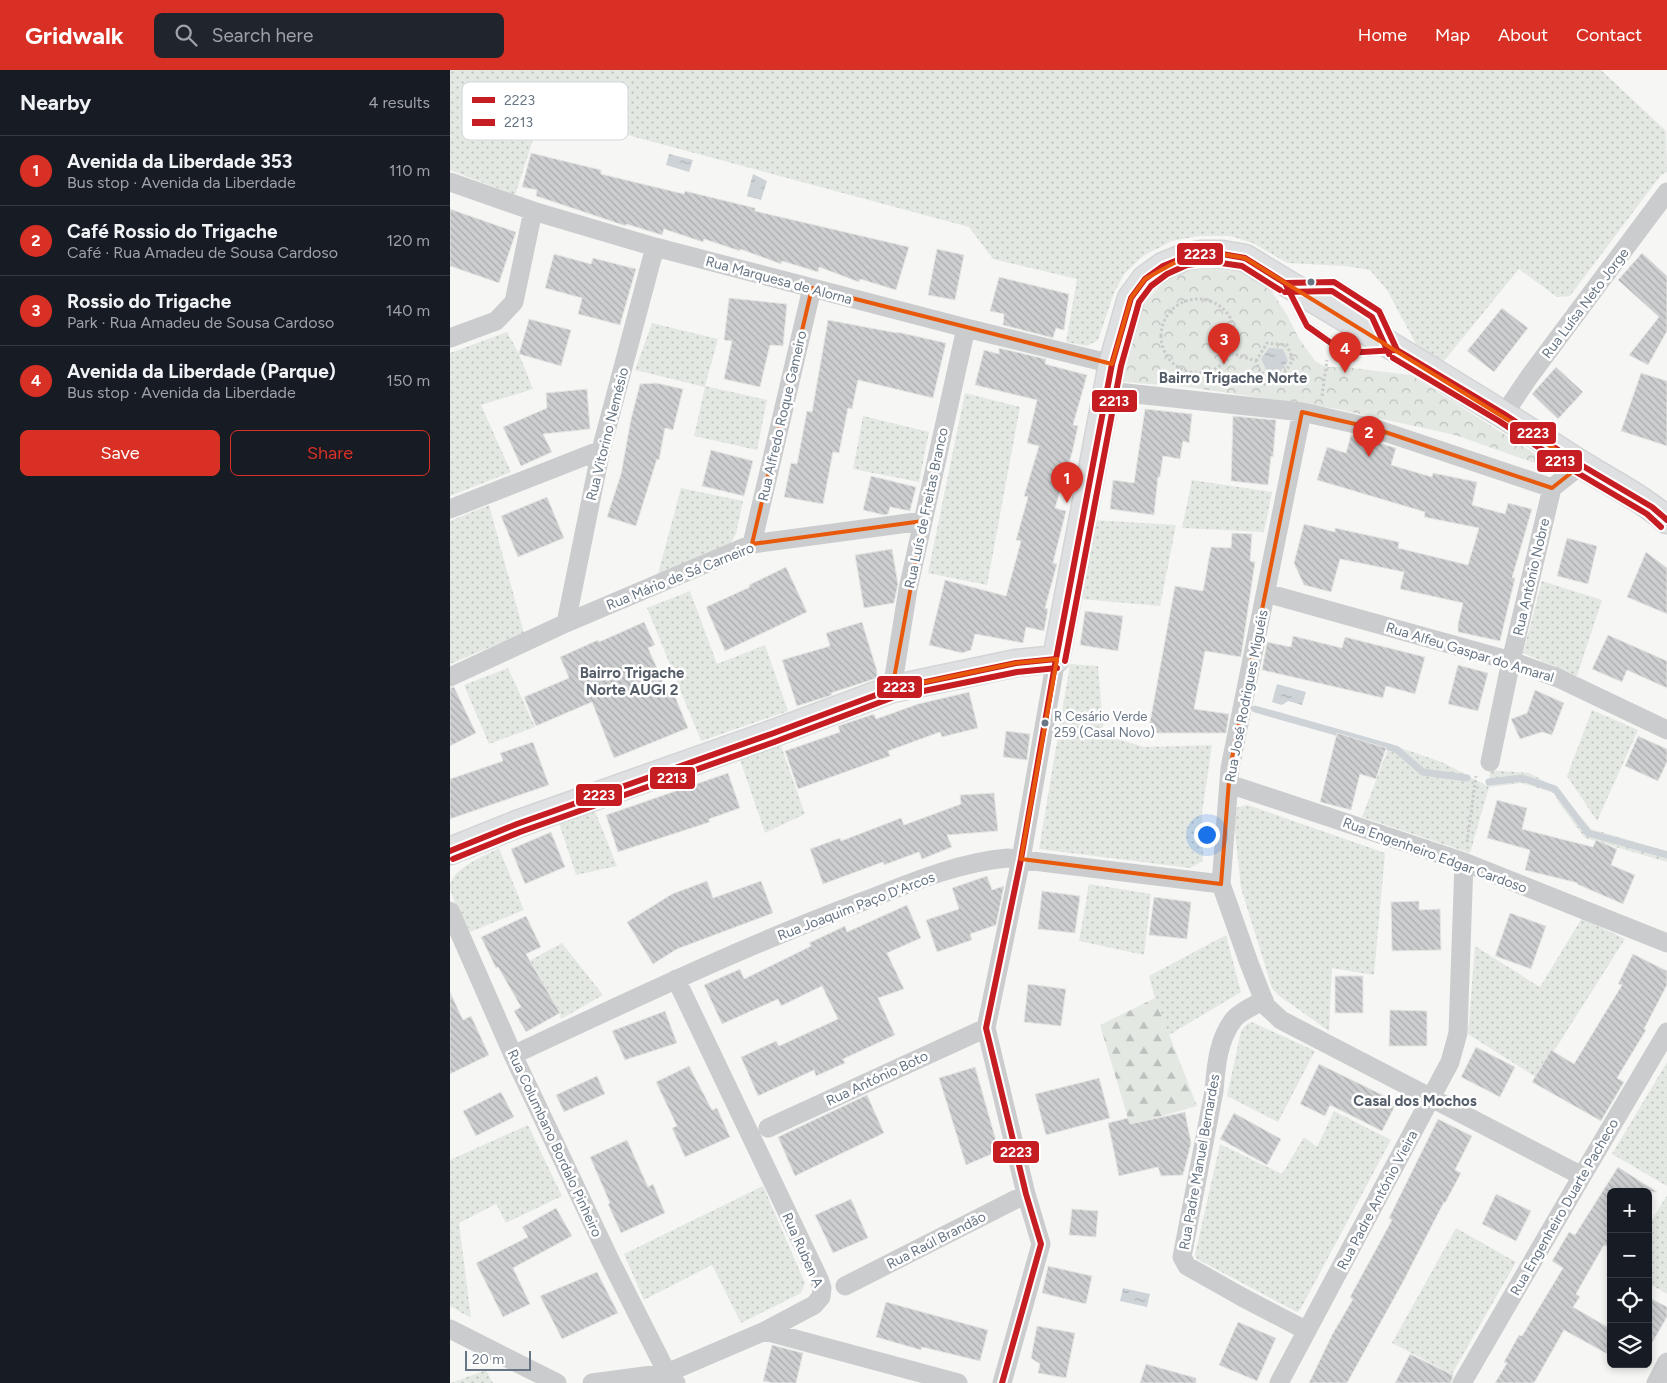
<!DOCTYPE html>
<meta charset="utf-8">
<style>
body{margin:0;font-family:Figtree,sans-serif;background:#20242c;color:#f1f3f6}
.controls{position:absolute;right:15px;bottom:15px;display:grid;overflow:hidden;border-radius:8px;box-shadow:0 2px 8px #0003}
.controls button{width:45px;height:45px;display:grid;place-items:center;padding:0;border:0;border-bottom:1px solid #363941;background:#171b24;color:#f1f3f6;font:25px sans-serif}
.scale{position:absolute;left:15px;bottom:12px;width:66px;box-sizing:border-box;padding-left:5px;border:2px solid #677584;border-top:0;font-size:14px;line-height:18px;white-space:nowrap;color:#677584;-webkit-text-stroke:4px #fff;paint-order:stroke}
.you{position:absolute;left:756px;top:764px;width:18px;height:18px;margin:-12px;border:4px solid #fff;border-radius:50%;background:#1a73e8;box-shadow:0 0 0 8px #1a73e833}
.badge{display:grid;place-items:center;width:32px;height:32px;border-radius:50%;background:#d93025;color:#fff;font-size:16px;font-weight:700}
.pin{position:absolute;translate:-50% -41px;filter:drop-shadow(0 1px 2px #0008)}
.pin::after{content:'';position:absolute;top:26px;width:18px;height:15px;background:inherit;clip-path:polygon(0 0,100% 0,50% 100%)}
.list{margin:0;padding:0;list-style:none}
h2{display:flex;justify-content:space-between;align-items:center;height:65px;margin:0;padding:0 20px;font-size:21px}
h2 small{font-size:16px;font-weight:400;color:#9ea1a6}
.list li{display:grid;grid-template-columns:32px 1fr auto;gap:15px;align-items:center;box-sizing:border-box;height:70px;padding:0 20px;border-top:1px solid #363941}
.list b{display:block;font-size:19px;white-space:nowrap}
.list p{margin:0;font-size:16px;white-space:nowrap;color:#9ea1a6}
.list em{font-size:16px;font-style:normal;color:#9ea1a6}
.actions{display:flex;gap:10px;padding:15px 20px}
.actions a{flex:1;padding:11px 0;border:1px solid #d93025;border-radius:8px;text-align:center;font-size:18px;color:#d93025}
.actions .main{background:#d93025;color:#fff}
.icon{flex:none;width:28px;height:28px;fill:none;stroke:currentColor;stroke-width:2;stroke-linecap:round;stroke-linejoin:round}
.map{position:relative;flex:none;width:1217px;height:1313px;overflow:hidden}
header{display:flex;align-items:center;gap:30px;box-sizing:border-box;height:70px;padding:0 25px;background:#d93025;color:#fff}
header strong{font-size:24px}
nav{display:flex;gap:28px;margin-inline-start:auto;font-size:18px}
.search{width:350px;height:45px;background:#20242c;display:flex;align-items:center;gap:12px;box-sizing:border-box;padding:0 18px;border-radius:8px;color:#9ea1a6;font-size:19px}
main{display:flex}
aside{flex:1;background:#171b24}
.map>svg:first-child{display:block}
.grass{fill:url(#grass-dots)}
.forest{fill:url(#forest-firs)}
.park{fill:url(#park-crowns)}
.water{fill:url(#water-ripples)}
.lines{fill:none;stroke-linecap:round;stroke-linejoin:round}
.stream{stroke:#cdd3d7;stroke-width:7}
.building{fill:url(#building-back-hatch);stroke:#e6e6e5}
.secondary-casing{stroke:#d3d4d5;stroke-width:29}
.path{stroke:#c9caca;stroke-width:3;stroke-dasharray:2.5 2.5;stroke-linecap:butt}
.lane{stroke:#cbcccd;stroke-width:10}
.street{stroke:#cbcccd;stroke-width:19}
.secondary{stroke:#dfe0e1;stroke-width:26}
.bus-1-casing{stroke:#fff;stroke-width:10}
.bus-2-casing{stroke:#fff;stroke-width:10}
.bus-1{stroke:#c61d23;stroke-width:6}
.bus-2{stroke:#c61d23;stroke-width:6}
.marked{fill:none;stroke:#e8590c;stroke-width:4;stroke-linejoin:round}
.bus-dot{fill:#677584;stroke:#fff;stroke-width:2}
.labels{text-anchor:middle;stroke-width:5;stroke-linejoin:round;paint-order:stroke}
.bus-label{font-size:13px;fill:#677584;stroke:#fff;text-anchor:start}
.street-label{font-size:14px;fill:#677584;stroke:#fff}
.neighbourhood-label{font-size:15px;font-weight:bold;fill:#555e69;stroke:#fff}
.key{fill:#fff;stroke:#d1d6da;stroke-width:1}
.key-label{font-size:14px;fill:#677584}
.line-badge{stroke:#fff;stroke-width:2}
.badge-label{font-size:14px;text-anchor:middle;font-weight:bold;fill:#fff}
</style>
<header>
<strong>Gridwalk</strong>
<div class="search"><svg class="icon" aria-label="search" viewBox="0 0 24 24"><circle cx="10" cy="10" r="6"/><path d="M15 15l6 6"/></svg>Search here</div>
<nav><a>Home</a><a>Map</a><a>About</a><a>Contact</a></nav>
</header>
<main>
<aside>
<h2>Nearby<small>4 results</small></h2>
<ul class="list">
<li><span class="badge">1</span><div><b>Avenida da Liberdade 353</b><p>Bus stop · Avenida da Liberdade</p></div><em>110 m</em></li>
<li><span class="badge">2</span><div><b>Café Rossio do Trigache</b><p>Café · Rua Amadeu de Sousa Cardoso</p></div><em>120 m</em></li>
<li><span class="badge">3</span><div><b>Rossio do Trigache</b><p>Park · Rua Amadeu de Sousa Cardoso</p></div><em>140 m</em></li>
<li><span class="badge">4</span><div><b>Avenida da Liberdade (Parque)</b><p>Bus stop · Avenida da Liberdade</p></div><em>150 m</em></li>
</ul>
<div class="actions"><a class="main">Save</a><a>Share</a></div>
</aside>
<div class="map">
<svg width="1217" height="1313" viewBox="0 0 1217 1313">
<defs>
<pattern id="grass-dots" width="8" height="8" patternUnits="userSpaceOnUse" patternTransform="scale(1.25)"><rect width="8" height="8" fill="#e4e8e3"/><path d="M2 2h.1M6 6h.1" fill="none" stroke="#bdc1be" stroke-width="1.8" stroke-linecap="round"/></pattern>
<pattern id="forest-firs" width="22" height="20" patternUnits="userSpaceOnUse" patternTransform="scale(1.25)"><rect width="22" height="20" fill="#e4e8e3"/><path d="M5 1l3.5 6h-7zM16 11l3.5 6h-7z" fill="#bdc1be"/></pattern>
<pattern id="park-crowns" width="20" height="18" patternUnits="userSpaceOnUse" patternTransform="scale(1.25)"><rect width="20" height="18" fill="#e4e8e3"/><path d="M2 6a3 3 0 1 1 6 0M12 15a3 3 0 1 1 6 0" fill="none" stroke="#bdc1be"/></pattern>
<pattern id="water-ripples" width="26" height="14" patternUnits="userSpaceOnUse" patternTransform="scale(1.25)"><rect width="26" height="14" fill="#cdd3d7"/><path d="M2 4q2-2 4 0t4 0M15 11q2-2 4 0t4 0" fill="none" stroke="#aab0b4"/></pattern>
<pattern id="building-back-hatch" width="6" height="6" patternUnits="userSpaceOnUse" patternTransform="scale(1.25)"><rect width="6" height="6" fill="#cdcecf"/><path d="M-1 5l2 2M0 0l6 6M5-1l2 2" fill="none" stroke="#aaacae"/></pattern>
</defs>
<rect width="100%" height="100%" fill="#f6f6f5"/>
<path class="grass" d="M0 0H1151L1216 61 1217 102 1211 105 1120 226 1107 227 1069 199 993 292 967 276 937 220 920 200 895 196 837 193 803 173 780 166H749L722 171 693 186 674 204 664 223 648 270 637 276 616 272 627 209 543 189 519 157 92 42 65 125 0 100Z
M202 253 268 269 255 316 317 330 307 380 244 366 255 317 185 300Z
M57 262 69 284 83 319 31 335 61 402 0 426V283Z
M515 323 570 337 537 515 478 503Z
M413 346 479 362 469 412 403 399Z
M742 410 822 422 814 462 732 458Z
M231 418 293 431 286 464 279 476 208 504Z
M39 435 74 563 0 594V451Z
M643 450 726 455 710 536 630 529Z
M1092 511 1152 530 1127 606 1073 583Z
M240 521 267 594 315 575 338 641 251 671 197 538Z
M620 594 648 596 654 665 694 677 762 675 752 743 753 791 740 798 589 779Z
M58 598 85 657 39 674 14 615Z
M1142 640 1188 660 1147 751 1117 706Z
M330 673 355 744 315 763 289 687Z
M940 674 994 693 1039 717 1040 700 1079 703 1106 717 1141 759 1217 781V792L1135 768 1109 733 1104 723 1072 713 1039 717 1020 783 912 747Z
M798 735 935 783 924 905 882 898 879 961 828 925 822 918 791 818 783 744 788 737Z
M144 739 167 796 126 805 109 753Z
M49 778 74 840 20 862C14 850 2 830 0 818 0 799 34 786 49 778Z
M639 814 701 824 694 885 629 871Z
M1132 848 1175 869 1087 1008 1018 964 1025 876 1090 917Z
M776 865 791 922 719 965 705 928 699 906Z
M112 873 153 925 111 949 110 943 79 891Z
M802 952 865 981 828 1052 777 1026 791 961 796 955Z
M1217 992V1116L1162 1084Z
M884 1041 941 1070 850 1240 847 1242 747 1189 745 1185 770 1074 832 1104 854 1067 867 1077Z
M78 1055 112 1126 56 1153 46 1134 9 1153 21 1248 0 1236V1090Z
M313 1116 355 1213 351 1223 291 1253 262 1195 194 1230 174 1184Z
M1217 1125V1224L1198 1213V1157Z
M1006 1158 1066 1192 1002 1304 942 1273Z
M36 1300 43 1313H1Z"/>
<path class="forest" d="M705 928 747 1036 680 1055 650 955Z"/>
<path class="park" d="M776 195 798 204 818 216 837 245 848 267 865 291 876 297H894L961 305 1101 394 1096 397 1005 365 887 339 738 317 673 312 690 239 717 208 750 198Z"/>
<path class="water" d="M219 84 243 90 239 102 216 95Z
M303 104 317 111 311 130 297 126Z
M819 278 833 279 838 291 830 302 817 301 811 289Z
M827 614 856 622 852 635 838 631 832 635 822 632Z
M673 1218 700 1224 697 1237 670 1231Z"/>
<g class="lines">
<path class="stream" d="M805 639 946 679 973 702 1017 708
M1039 712 1072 708 1105 719 1138 763 1217 785"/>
</g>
<path class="building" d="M81 83 151 100V104L234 124 235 121 305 138V141L459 177 446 220 410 209 409 212 369 197 368 202 332 191 331 194 290 179V181L254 169 253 172 214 159 212 165 176 154V156L86 126 87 120 72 117Z
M0 139 66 162 49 213 0 196Z
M487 179 514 185 505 230 478 225Z
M1192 183 1217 206V261L1198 295 1179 285 1209 247 1168 210Z
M104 184 141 194 143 188 186 199 170 255 128 244 132 228 95 218Z
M549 207 619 224 614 260 606 258 603 268 553 255 554 244 540 241Z
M279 228 337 234 333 276 320 275 310 317 274 309 282 271 274 270Z
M1052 238 1078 258 1044 302 1017 281Z
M79 249 121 260 111 296 69 284Z
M378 250 447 263V262L496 273 483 328 408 310 402 339 398 338 389 383 383 382 373 434 334 427 341 393 347 394 357 341 362 342Z
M549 278 596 289 595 294 637 305 623 355 628 356 622 383 605 438 616 441 603 493 607 494 595 538 598 539 594 561 576 557 573 573 525 564 521 580 512 583 479 575 495 510 556 526 571 471 566 470 578 427 574 426 589 376 577 373 587 330 525 315 534 280 549 284Z
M1106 297 1133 322 1108 349 1082 324Z
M1191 303 1217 311V376L1171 361Z
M206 313 233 319 223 360 215 358 209 390 207 389 186 456 157 447 171 404 181 349 190 314Z
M137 319 140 359 93 364 102 382 71 396 53 357 97 338 96 323Z
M695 339 742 344 739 373 733 371 730 389 713 386 710 407H708L704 445 660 439 663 410 684 413Z
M783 346 826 350 823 387 821 386 818 415 781 411Z
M901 365 946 378 941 395 982 407 983 403 1027 412 1022 435 1055 444 1058 433 1082 439 1062 508H1065L1050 571 1008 562V554L1013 533 950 519 954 502 890 489 881 522 854 515 844 493 854 454 885 462V458L949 472 948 478 1018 495 1029 458 974 447 975 442 867 410 877 377 896 383Z
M261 380 303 391 294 426 252 416Z
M421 406 466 417 460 441 440 437 438 444 434 445 413 440Z
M97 427 114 468 68 487 51 446Z
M782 463 802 464 800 491 805 492 791 587 755 581 744 639 779 644 776 663H698L725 516 753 521 761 477 781 478Z
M1117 468 1147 476 1138 514 1107 506Z
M442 479 448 514 444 533 414 538 405 485Z
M1196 482 1217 498V544L1177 527Z
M336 497 357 542 275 581 256 537 300 517 299 515Z
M635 541 673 546 668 581 630 575Z
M194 552 205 575 198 578 218 623 221 622 222 624H224L238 658 164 688 142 632 86 656 74 627 119 608 110 587 148 570 149 572Z
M412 552 427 601V608L381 623 382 625 347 636 332 590 380 576 376 563Z
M1158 565 1217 591V618L1177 600 1172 612 1142 599Z
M843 566 892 578 895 567 975 587 965 624 936 616 933 628 812 600 817 572 841 577Z
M1008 595 1038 603 1028 641 998 634Z
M4 617 26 663 0 676V618Z
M1085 620 1114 633 1102 665 1092 662 1070 669 1061 649 1077 643Z
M519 622 528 658 492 667 490 662 438 681 440 686 348 719 335 681 390 662 388 656 424 644 426 649 468 634Z
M556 661 580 664 577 690 553 687Z
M887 663 936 678 926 709 910 704 901 740 870 732Z
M1188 666 1217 679V692L1208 711 1175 696Z
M83 672 99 715 0 749V709L53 691 50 683Z
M278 703 290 738 259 749 260 752 168 782 156 745Z
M544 723 548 761 497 765 502 777 472 789 469 782 434 795 433 792 373 814 360 779 390 768 391 771 451 748 454 755 511 734 510 725Z
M1047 730 1077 738 1072 759 1143 777 1146 770 1167 779 1161 795 1185 805 1173 834 1127 814 1128 813 1075 800 1080 780 1037 768Z
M101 762 115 797 75 814 61 779Z
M537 806 542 820 554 816 546 855 520 864 522 870 487 882 476 850 509 839 502 818Z
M257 811 263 828 311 811 323 843 227 879 203 894 177 852 222 824Z
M592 821 630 826 625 863 588 859Z
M704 827 741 832 737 869 699 865Z
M969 831V840L990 839 991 880 942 881 941 832Z
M457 835 471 868 437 883 454 919 428 928 445 965 393 989 395 993 366 1006 364 1000 308 1026 291 987 326 971 329 976 388 949 372 916 331 936 328 929 272 954 254 915 290 899 294 909 361 876 359 873 395 856 397 862Z
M1060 843 1096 856 1081 899 1045 886Z
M76 846 91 877 76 884 110 943 76 962 64 941 71 937 48 897 46 898 31 867Z
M1183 884 1217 901V915L1194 959 1196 960 1167 1008 1174 1012 1151 1051 1082 1012 1101 980 1124 994 1172 915 1168 914Z
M885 906H913V943H885Z
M578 914 616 919 611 956 574 952Z
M0 922 13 950 21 946 39 985 0 1004Z
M940 940 977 941V976H939Z
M215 941 227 973 175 990 162 961Z
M1026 977 1065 997 1050 1027 1011 1007Z
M869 994 947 1032 932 1061 880 1035 875 1046 850 1034Z
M239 996 262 1040 267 1038 280 1067 235 1087 222 1058 227 1056 206 1012Z
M525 997 549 1081 516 1095 489 1008Z
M147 1006 155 1024 114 1042 106 1025Z
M649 1008 660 1048 596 1065 585 1024Z
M51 1022 64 1047 26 1066 13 1041Z
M417 1025 434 1063 345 1106 328 1067Z
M735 1042 741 1073 733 1105 711 1106 708 1097 669 1106 658 1053 678 1048 680 1054Z
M784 1043 831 1069 817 1095 770 1069Z
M988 1049 1022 1066 1005 1100 1011 1103 995 1133 994 1132 953 1212 897 1313H859L882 1265 903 1229 900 1227 942 1150 939 1148Z
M177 1070 198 1117 203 1114 215 1143 171 1163 158 1134 160 1133 140 1087Z
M1168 1097 1207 1122H1161V1178L1154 1175 1126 1224 1130 1227 1123 1237 1161 1259V1286L1114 1260 1084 1313H1045L1057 1293 1054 1292 1069 1265 1072 1266 1113 1198 1102 1191 1119 1162 1125 1165Z
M1046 1124 1081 1141 1066 1171 1032 1154Z
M401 1129 418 1168 383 1183 365 1145Z
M106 1138 122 1166 63 1198 80 1234 53 1247 26 1193 78 1167 72 1157Z
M622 1139 648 1141 646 1167 619 1165Z
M598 1196 642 1206 636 1234 592 1223Z
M147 1202 168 1243 112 1269 90 1226Z
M1198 1227 1217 1237V1247L1198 1280Z
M436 1232 538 1260 530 1291 472 1277 471 1280 426 1267Z
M788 1252 826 1268 807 1311 769 1295Z
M587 1256 625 1263 616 1308 588 1303 590 1294 581 1288Z
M322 1275 353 1283 346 1313H323L313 1311Z
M960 1284 1003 1305 1001 1313H945Z
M696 1294 746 1308V1313H690Z"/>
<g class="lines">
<g class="secondary-casing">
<path id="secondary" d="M0 781 67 754 324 663 442 619 566 593 606 589 662 294 681 228 695 209 713 196 735 187 751 184H772L795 188C902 253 1011 316 1115 384 1149 407 1187 424 1217 450"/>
</g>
<path class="path" d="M711 266a37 37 0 1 1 74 0a37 37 0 1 1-74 0Z
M781 283 806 291 816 317
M806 291 817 273 837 275 843 290 832 306 811 303
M872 326 877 290
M1017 772 1026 706"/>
<path class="lane" d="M884 212 929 241 947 280 895 283 857 256 835 213Z"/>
<path class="street" d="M0 112 83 141 205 177 516 258 662 294
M0 268 46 251 64 232 83 141
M658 321 852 342 923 358 1102 418
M852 342 780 698 771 814 799 893 816 936 831 950 1132 1106
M1054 344 1079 307 1217 122
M0 439 151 380
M302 474 362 218
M816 523 1061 591 1108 608 1217 660
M116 553 151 380 205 177
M0 607 116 553 302 474 473 451
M442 619 458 519 516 258
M1040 692 1061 591 1102 418 1131 395
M779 714 1014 792 1217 873
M0 841 63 985 161 1192 217 1303 226 1313
M814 930C805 935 791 941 784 949 768 969 766 996 764 1021L732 1187 737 1196 792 1227 857 1261
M63 985C179 931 294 876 414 831 460 813 509 792 558 788L771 814
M318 1058 536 958
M395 1216 576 1124
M0 1259 107 1313
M315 1261 508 1313
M142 1313 217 1303 315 1261 364 1235 371 1227 372 1218 369 1209 226 909
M552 1313 591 1174 576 1124 536 958 571 789 606 589
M829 1313 1000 992 1008 963 1014 792
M1012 1313 1132 1106 1217 962
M1206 1313 1217 1292"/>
<use href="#secondary" class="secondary"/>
<g class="bus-1-casing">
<path id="bus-1" d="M835 213 884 212 929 241 947 280
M947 280 1054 344 1131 395 1202 437 1217 450
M0 781 67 754 324 663 442 619 566 593 606 589
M552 1313 591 1174 576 1124 536 958 571 789 606 589 662 294 681 228 695 209 713 196 735 187 751 184H772L795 188 835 213 857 256 895 283 947 280"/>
</g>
<g class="bus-2-casing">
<path id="bus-2" d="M835 222 882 221 922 247 939 284
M943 288 1049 351 1126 402 1197 444 1211 457
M615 591 671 296 689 232 701 216 717 204 737 195 752 193H771L792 196 830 220
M3 789 70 762 327 671 444 627 567 602 607 598"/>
</g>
<use href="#bus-1" class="bus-1"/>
<use href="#bus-2" class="bus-2"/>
</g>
<path class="marked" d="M772 184 795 188 1131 395 1102 418 923 358 852 342 780 698 771 814 571 789 607 589 566 593 442 619 473 451 302 474 362 218 662 294 681 228 695 209 735 187Z"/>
<g class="bus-dot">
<circle cx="861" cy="212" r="4.5"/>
<circle cx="595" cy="653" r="4.5"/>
</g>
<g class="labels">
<g class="bus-label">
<text x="604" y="651">R Cesário Verde<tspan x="604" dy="16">259 (Casal Novo)</tspan></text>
</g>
<g class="street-label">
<text transform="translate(329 210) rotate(15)" y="5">Rua Marquesa de Alorna</text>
<text transform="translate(1135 233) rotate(-53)" y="5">Rua Luísa Neto Jorge</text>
<text transform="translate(332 346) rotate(-77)" y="5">Rua Alfredo Roque Gameiro</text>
<text transform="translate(157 364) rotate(-76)" y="5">Rua Vitorino Nemésio</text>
<text transform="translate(476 438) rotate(-78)" y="5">Rua Luís de Freitas Branco</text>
<text transform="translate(230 506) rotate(-22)" y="5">Rua Mário de Sá Carneiro</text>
<text transform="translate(1081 507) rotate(-77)" y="5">Rua António Nobre</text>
<text transform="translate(1020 582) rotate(17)" y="5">Rua Alfeu Gaspar do Amaral</text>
<text transform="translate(796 626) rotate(-79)" y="5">Rua José Rodrigues Miguéis</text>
<text transform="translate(985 785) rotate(20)" y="5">Rua Engenheiro Edgar Cardoso</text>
<text transform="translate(406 836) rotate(-21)" y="5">Rua Joaquim Paço D'Arcos</text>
<text transform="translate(427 1008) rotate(-25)" y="5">Rua António Boto</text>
<text transform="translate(105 1073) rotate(65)" y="5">Rua Columbano Bordalo Pinheiro</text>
<text transform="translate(749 1092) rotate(-80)" y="5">Rua Padre Manuel Bernardes</text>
<text transform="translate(927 1130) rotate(-62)" y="5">Rua Padre António Vieira</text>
<text transform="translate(1114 1137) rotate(-60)" y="5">Rua Engenheiro Duarte Pacheco</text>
<text transform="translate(486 1170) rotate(-27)" y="5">Rua Raúl Brandão</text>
<text transform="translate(353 1180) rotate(66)" y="5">Rua Ruben A</text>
</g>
<g class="neighbourhood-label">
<text x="783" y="313">Bairro Trigache Norte</text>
<text x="182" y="608">Bairro Trigache<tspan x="182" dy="17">Norte AUGI 2</tspan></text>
<text x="965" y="1036">Casal dos Mochos</text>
</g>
</g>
<rect x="12" y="12" width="166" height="58" rx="8" class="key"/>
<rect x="22" y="27" width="23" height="6" fill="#c61d23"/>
<rect x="22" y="49" width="23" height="7" fill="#c61d23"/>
<g class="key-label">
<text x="54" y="35">2223</text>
<text x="54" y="57">2213</text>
</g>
<g class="line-badge">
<rect x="726" y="172" width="48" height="24" rx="5" fill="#c61d23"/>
<rect x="641" y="319" width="47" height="24" rx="5" fill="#c61d23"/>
<rect x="1059" y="351" width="48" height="24" rx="5" fill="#c61d23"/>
<rect x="1086" y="379" width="47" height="24" rx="5" fill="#c61d23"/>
<rect x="426" y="605" width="47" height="24" rx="5" fill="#c61d23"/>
<rect x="199" y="696" width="47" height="24" rx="5" fill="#c61d23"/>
<rect x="125" y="713" width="48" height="24" rx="5" fill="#c61d23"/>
<rect x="542" y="1070" width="48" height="24" rx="5" fill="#c61d23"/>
</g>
<g class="badge-label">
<text x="750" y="189">2223</text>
<text x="664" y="336">2213</text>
<text x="1083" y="368">2223</text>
<text x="1110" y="396">2213</text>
<text x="449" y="622">2223</text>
<text x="222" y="713">2213</text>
<text x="149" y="730">2223</text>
<text x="566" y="1087">2223</text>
</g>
</svg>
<div class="controls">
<button>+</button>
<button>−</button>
<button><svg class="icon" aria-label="locate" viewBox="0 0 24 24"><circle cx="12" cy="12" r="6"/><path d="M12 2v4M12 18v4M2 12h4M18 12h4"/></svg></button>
<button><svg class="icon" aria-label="layers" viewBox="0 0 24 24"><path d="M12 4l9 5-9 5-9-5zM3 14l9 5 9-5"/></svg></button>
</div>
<div class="scale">20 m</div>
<div class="you"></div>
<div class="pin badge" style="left:617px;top:433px">1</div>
<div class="pin badge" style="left:919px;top:387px">2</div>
<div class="pin badge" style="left:774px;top:294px">3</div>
<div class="pin badge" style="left:895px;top:303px">4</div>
</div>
</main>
